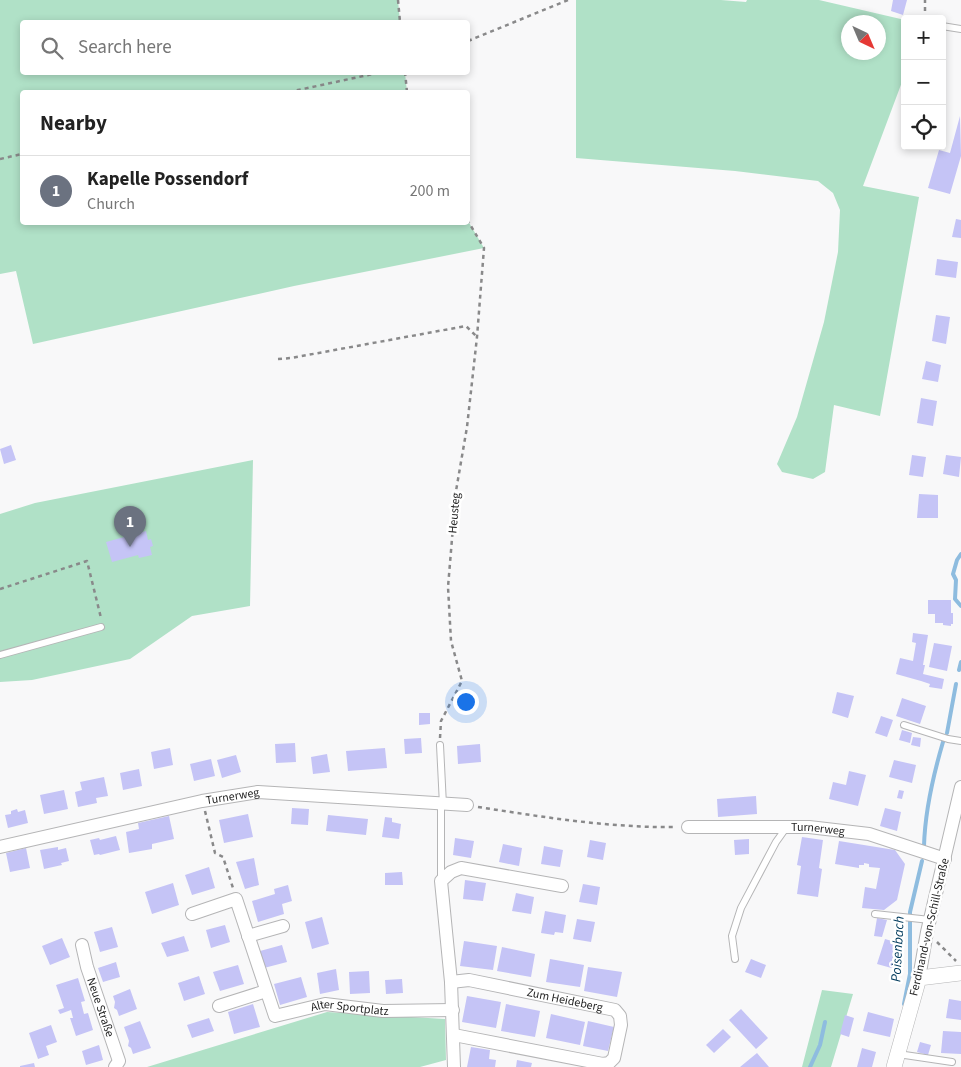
<!DOCTYPE html>
<meta charset="utf-8">
<style>
body{margin:0;font-family:"Source Sans 3",sans-serif;background:#f2f2f2;color:#222}
.controls{position:absolute;right:15px;top:15px;display:grid;overflow:hidden;border-radius:5px;box-shadow:0 2px 8px #0003}
.controls button{width:45px;height:45px;display:grid;place-items:center;padding:0;border:0;border-bottom:1px solid #e0e0e0;background:#fff;color:#222;font:25px sans-serif}
.compass{position:absolute;left:841px;top:15px;width:45px;height:45px;border-radius:50%;background:#fff;box-shadow:0 2px 8px #0003;rotate:136deg}
.you{position:absolute;left:465px;top:701px;width:18px;height:18px;margin:-12px;border:4px solid #fff;border-radius:50%;background:#1a73e8;box-shadow:0 0 0 8px #1a73e833}
.badge{display:grid;place-items:center;width:32px;height:32px;border-radius:50%;background:#6e5d2b;color:#fff;font-size:16px;font-weight:700}
.pin{position:absolute;translate:-50% -41px;filter:drop-shadow(0 1px 2px #0008)}
.pin::after{content:'';position:absolute;top:26px;width:18px;height:15px;background:inherit;clip-path:polygon(0 0,100% 0,50% 100%)}
.list{margin:0;padding:0;list-style:none}
h2{display:flex;justify-content:space-between;align-items:center;height:65px;margin:0;padding:0 20px;font-size:21px}
h2 small{font-size:16px;font-weight:400;color:#767676}
.list li{display:grid;grid-template-columns:32px 1fr auto;gap:15px;align-items:center;box-sizing:border-box;height:70px;padding:0 20px;border-top:1px solid #e0e0e0}
.list b{display:block;font-size:19px;white-space:nowrap}
.list p{margin:0;font-size:16px;white-space:nowrap;color:#767676}
.list em{font-size:16px;font-style:normal;color:#767676}
.icon{flex:none;width:28px;height:28px;fill:none;stroke:currentColor;stroke-width:2;stroke-linecap:round;stroke-linejoin:round}
.map{position:relative;flex:none;width:961px;height:1067px;overflow:hidden}
.search{position:absolute;background:#fff;box-shadow:0 2px 8px #0003;left:20px;top:20px;width:450px;height:55px;display:flex;align-items:center;gap:12px;box-sizing:border-box;padding:0 18px;border-radius:5px;color:#767676;font-size:19px}
.panel{position:absolute;background:#fff;box-shadow:0 2px 8px #0003;left:20px;top:90px;width:450px;height:135px;border-radius:5px}
.map>svg:first-child{display:block}
.green{fill:#b0e1c7;fill-rule:evenodd}
.lines{fill:none;stroke-linecap:round;stroke-linejoin:round}
.stream{stroke:#8ebcdf;stroke-width:4}
.building{fill:#c5c4f6}
.service-casing{stroke:#b5b5b6;stroke-width:8}
.minor-casing{stroke:#b5b5b6;stroke-width:14}
.tertiary-casing{stroke:#b5b5b6;stroke-width:16}
.path{stroke:#89898a;stroke-width:2.5;stroke-dasharray:4 4;stroke-linecap:butt}
.service{stroke:#fff;stroke-width:6}
.minor{stroke:#fff;stroke-width:12}
.tertiary{stroke:#fff;stroke-width:15}
.labels{text-anchor:middle;stroke-width:5;stroke-linejoin:round;paint-order:stroke}
.street-label{font-size:12px;fill:#252525;stroke:#fff}
.water-label{font-size:14px;font-style:italic;fill:#003a5c;stroke:#fff}
</style>
<div class="map">
<svg width="961" height="1067" viewBox="0 0 961 1067">
<rect width="100%" height="100%" fill="#f8f8f9"/>
<path class="green" d="M0 0H398L400 22H22V72L405 73 407 92H22V222H468V221L484 248 294 286 33 344 16 271 0 274Z
M576 0H721L746 2 747 0H819L905 20V74L863 186 919 197 880 416 834 405 825 472 813 479 782 472 777 464 797 417 824 322 838 252 840 210 833 193 818 181 735 171 576 158ZM848 22H878V52H848Z
M253 460 250 606 192 616 130 659 32 680 0 682V514L35 503Z
M822 990 853 994 831 1067H802Z
M327 1012 445 1019 446 1060 420 1067H147Z"/>
<g class="lines">
<path class="stream" d="M961 554 957 560 953 574 956 580 955 599 961 606
M959 670 961 662
M947 733 956 684
M924 846C925 811 933 776 943 742
M904 1004 910 974V912L922 861
M810 1067 820 1045 825 1022"/>
</g>
<path class="building" d="M893 0H907L903 15 891 11Z
M960 116 961 156 950 194 928 188 939 150 950 153Z
M956 219 961 220V238L952 237Z
M937 259 958 262 956 278 935 275Z
M936 315 950 317 946 344 932 341Z
M926 361 941 365 938 382 922 379Z
M921 398 937 401 933 426 917 423Z
M11 445 16 460 4 464 0 449Z
M912 455 926 457 923 477 909 475Z
M946 455 961 457 959 477 943 474Z
M919 494 938 495V518H917Z
M146 531 148 540 151 539 153 546 150 547 152 555 139 558 138 555 112 562 106 542Z
M928 600H951V613H953V624H951V626L943 625V623H935V614H928Z
M913 633 928 635 923 665H925L923 674 944 679 942 689 929 687 930 684 921 681 896 674 900 658 913 661 916 643 912 642Z
M934 643 952 646 947 671 929 667Z
M837 692 854 696 848 718 832 713Z
M902 698 926 706 920 724 896 716Z
M419 713H430V724L419 725Z
M881 716 893 720 887 737 875 733Z
M902 730 912 733 910 743 899 740Z
M913 737 921 738 920 747 911 745Z
M421 738 422 753 405 754 404 739Z
M295 743 296 762 276 763 275 744Z
M480 744 481 762 458 764 457 746Z
M170 748 173 765 154 769 151 752Z
M385 748 387 768 348 771 346 751Z
M327 754 330 772 313 774 311 757Z
M236 755 241 772 222 778 217 760Z
M211 759 215 776 194 781 190 764Z
M894 760 916 765 912 783 889 777Z
M139 769 142 786 123 790 120 773Z
M849 771 866 775 858 806 829 799 833 782 846 785Z
M104 777 108 796 96 798 97 803 78 807 75 792 82 790 80 782Z
M64 790 68 809 44 814 40 795Z
M899 790 904 791 902 799 897 798Z
M756 796 757 814 718 817 717 799Z
M292 808 309 809 308 825 291 824Z
M885 808 901 812 897 831 880 826Z
M17 809 18 812 25 810 28 823 8 828 5 815 11 814V811Z
M248 814 253 837 224 843 219 820Z
M328 815 368 819 366 835 326 831Z
M169 816 174 839 152 844V849L129 853 126 832 139 829 138 823Z
M385 817 392 818V822L401 824 399 839 382 837Z
M116 836 120 850 100 855 99 854 94 855 90 840 99 838 100 840Z
M802 837 823 840 819 868 822 869 818 897 797 894 801 866 797 865Z
M455 838 474 841 471 858 453 855Z
M749 839V854L735 855 734 840Z
M590 840 606 843 603 860 587 857Z
M839 841 895 850 905 864 897 900 884 910 862 908 865 887 876 889 880 868 869 867V864L864 863V865H859V868L835 864Z
M503 844 522 848 519 866 499 862Z
M544 846 563 850 560 867 541 864Z
M58 847V850L66 848 69 861 61 863 62 865 44 869 40 850Z
M26 848 30 868 10 872 6 853Z
M254 858 259 885 245 889 236 862Z
M209 867 215 888 192 895 185 875Z
M402 872 403 885H385V873Z
M465 880 486 883 483 901 463 899Z
M173 883 179 905 152 914 145 892Z
M583 884 600 887 597 905 579 902Z
M288 885 292 901 282 904 284 914 258 922 252 901 275 894 274 889Z
M516 893 534 897 531 914 512 911Z
M545 911 566 915 563 933 555 932 554 935 541 933Z
M322 917 329 944 312 949 305 922Z
M877 918 887 920 882 937 874 936Z
M577 919 595 922 591 942 573 939Z
M225 925 230 942 211 948 206 930Z
M112 927 118 947 100 952 94 932Z
M184 936 189 951 167 957 161 943Z
M62 938 70 957 50 965 42 946Z
M885 939 902 944 895 969 877 964Z
M464 941 497 946 493 970 460 966Z
M282 945 287 962 264 968 260 951Z
M502 947 535 954 531 977 497 971Z
M550 959 584 965 580 987 546 982Z
M751 959 766 965 761 978 745 972Z
M116 962 120 977 103 982 98 968Z
M238 965 244 984 220 991 213 972Z
M588 967 622 972 617 997 584 991Z
M336 969 339 990 320 994 317 973Z
M369 971 370 993 350 994 349 972Z
M199 976 205 994 184 1001 178 983Z
M301 977 307 997 280 1005 274 984Z
M78 978 85 1001 81 1002 84 1014 88 1013 93 1030 76 1036 70 1018H73L71 1010 60 1014 58 1010 64 1008 56 985Z
M402 979 403 993 386 994 385 980Z
M130 989 137 1009 119 1016 117 1010 114 1008 115 1002 113 996Z
M467 996 501 1002 496 1028 462 1022Z
M949 999 961 1001V1020L946 1018Z
M253 1004 260 1027 234 1034 228 1012Z
M506 1004 540 1011 535 1037 501 1031Z
M741 1009 768 1038 756 1049 729 1020Z
M868 1012 894 1019 890 1037 863 1031Z
M551 1014 585 1022 580 1045 546 1038Z
M845 1015 854 1018 849 1037 840 1034Z
M209 1018 214 1031 192 1038 187 1025Z
M140 1021 151 1048 133 1054 131 1048 128 1046 129 1041 124 1027Z
M588 1021 614 1027 608 1051 583 1046Z
M51 1025 57 1042 46 1046 49 1055 38 1059 29 1033Z
M723 1029 731 1037 714 1053 706 1045Z
M943 1031 961 1032V1054L941 1053Z
M920 1042 931 1045 928 1055 917 1052Z
M99 1045 103 1060 86 1065 82 1051Z
M471 1047 490 1050 489 1059 496 1060 495 1067H467Z
M862 1048 876 1052 872 1067H857Z
M757 1053 769 1067H740Z
M517 1060 532 1063 531 1067H516Z
M34 1063 35 1067H20V1066Z"/>
<g class="lines">
<g class="service-casing">
<path id="service" d="M942 26 961 29
M0 655 101 627
M904 725 948 739 961 741
M440 745 443 805
M441 805V880
M875 914 930 920
M735 959 732 936 741 908 776 842 786 828
M898 1054 952 1062"/>
</g>
<g class="minor-casing">
<g id="minor">
<path id="s1" d="M688 827H809L869 834 945 859"/>
<path id="s2" d="M0 847 202 801 258 792 467 805"/>
<path id="s3" d="M192 914 236 899 275 1016 325 1004 383 1011 453 1010"/>
<path d="M248 936 283 926"/>
<path id="s4" d="M82 945 87 967 119 1061 115 1067"/>
<path d="M919 978 927 932 961 787"/>
<path id="s5" d="M451 982 469 980 615 1010 620 1016 621 1025 614 1058 609 1063 603 1064 454 1035"/>
<path d="M219 1006 266 991"/>
<path d="M454 1067 451 982 441 881 451 872 461 868 562 886"/>
</g>
</g>
<g class="tertiary-casing">
<path id="tertiary" d="M894 1067 919 978 961 973"/>
</g>
<path class="path" d="M398 0 400 22
M925 19V0
M468 41 568 0
M405 72 407 92
M289 92 382 72
M0 159 22 154
M278 359 291 358 466 326 477 337
M0 589 87 561 101 618
M440 738 441 721 462 681 451 641 448 587 456 491 467 427 477 337 484 248 468 221
M478 807C544 817 609 828 676 827
M205 811 215 853 223 857 233 888
M937 942 956 961"/>
<use href="#service" class="service"/>
<use href="#minor" class="minor"/>
<use href="#tertiary" class="tertiary"/>
</g>
<g class="labels">
<g class="street-label">
<text transform="translate(454 513) rotate(-85)" y="4">Heusteg</text>
<text dy="4" stroke="none"><textPath href="#s2" startOffset="238">Turnerweg</textPath></text>
<text dy="4" stroke="none"><textPath href="#s1" startOffset="130">Turnerweg</textPath></text>
<text transform="translate(929 927) rotate(-77)" y="4">Ferdinand-von-Schill-Straße</text>
<text dy="4" stroke="none"><textPath href="#s5" startOffset="116">Zum Heideberg</textPath></text>
<text dy="4" stroke="none"><textPath href="#s4" startOffset="65">Neue Straße</textPath></text>
<text dy="4" stroke="none"><textPath href="#s3" startOffset="246">Alter Sportplatz</textPath></text>
</g>
<g class="water-label">
<text transform="translate(897 949) rotate(-87)" y="5">Poisenbach</text>
</g>
</g>
</svg>
<div class="controls">
<button>+</button>
<button>−</button>
<button><svg class="icon" aria-label="locate" viewBox="0 0 24 24"><circle cx="12" cy="12" r="6"/><path d="M12 2v4M12 18v4M2 12h4M18 12h4"/></svg></button>
</div>
<svg class="compass" viewBox="-18 -18 36 36"><path d="M0-13l5 13h-10z" fill="#e53935"/><path d="M0 13l5-13h-10z" fill="#767676"/></svg>
<div class="you"></div>
<div class="pin badge" style="left:130px;top:547px;background:#6b7280">1</div>
<div class="search"><svg class="icon" aria-label="search" viewBox="0 0 24 24"><circle cx="10" cy="10" r="6"/><path d="M15 15l6 6"/></svg>Search here</div>
<section class="panel">
<h2>Nearby<small></small></h2>
<ul class="list">
<li><span class="badge" style="background:#6b7280">1</span><div><b>Kapelle Possendorf</b><p>Church</p></div><em>200 m</em></li>
</ul>
</section>
</div>
